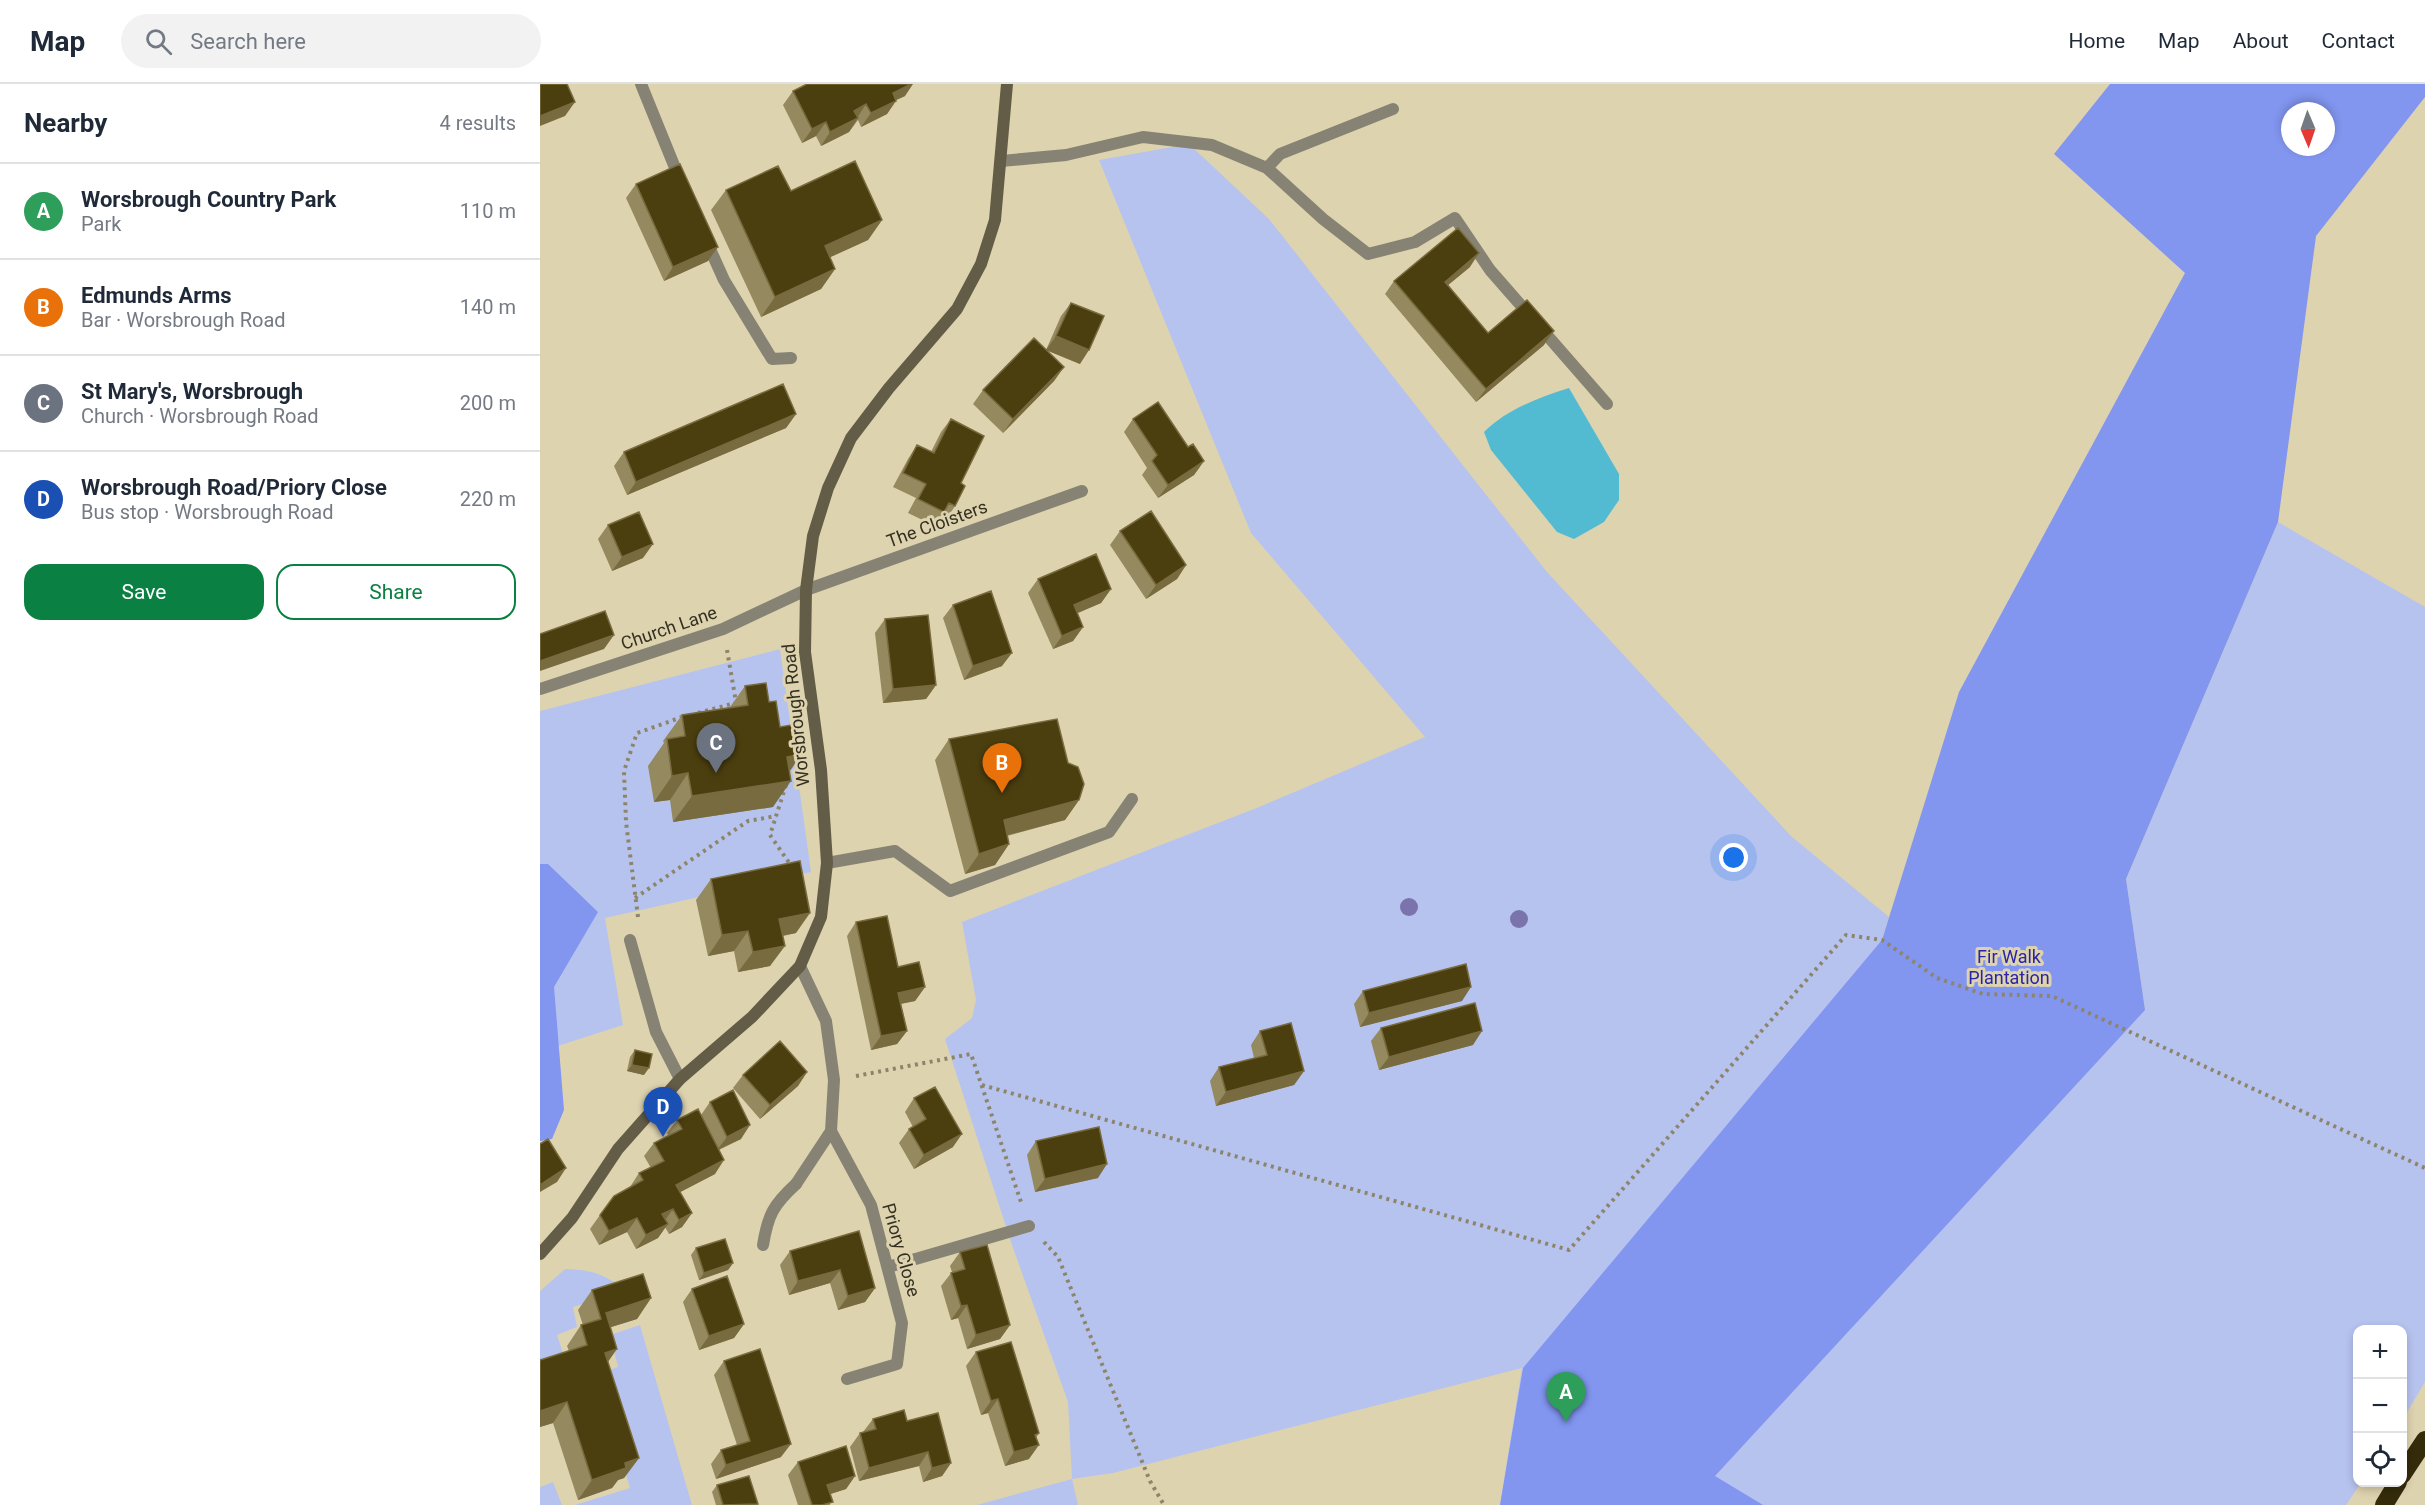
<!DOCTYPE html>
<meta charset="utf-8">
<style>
body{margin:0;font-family:Roboto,sans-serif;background:#f2f2f3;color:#1f2937}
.controls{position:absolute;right:18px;bottom:18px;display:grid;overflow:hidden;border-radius:12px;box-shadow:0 3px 9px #0003}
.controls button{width:54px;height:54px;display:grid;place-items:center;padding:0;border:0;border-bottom:2px solid #e0e1e3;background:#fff;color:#1f2937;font:30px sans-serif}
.compass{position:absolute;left:1741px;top:18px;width:54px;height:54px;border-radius:50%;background:#fff;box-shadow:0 3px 9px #0003;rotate:178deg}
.you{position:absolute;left:1194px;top:774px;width:21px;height:21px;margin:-15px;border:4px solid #fff;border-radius:50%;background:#1a73e8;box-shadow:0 0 0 9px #1a73e833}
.badge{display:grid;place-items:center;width:39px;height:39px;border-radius:50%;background:#0b8043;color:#fff;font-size:20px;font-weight:700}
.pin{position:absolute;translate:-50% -50px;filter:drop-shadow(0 2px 3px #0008)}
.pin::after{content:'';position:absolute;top:32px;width:21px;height:18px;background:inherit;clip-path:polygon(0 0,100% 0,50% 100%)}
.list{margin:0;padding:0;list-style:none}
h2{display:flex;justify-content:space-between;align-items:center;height:78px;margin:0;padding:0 24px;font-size:26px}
h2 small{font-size:20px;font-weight:400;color:#747a83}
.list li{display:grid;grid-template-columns:39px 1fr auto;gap:18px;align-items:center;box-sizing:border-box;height:96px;padding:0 24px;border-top:2px solid #e0e1e3}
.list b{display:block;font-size:22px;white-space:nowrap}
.list p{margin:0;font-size:20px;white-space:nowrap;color:#747a83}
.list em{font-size:20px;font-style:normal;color:#747a83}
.actions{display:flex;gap:12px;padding:18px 24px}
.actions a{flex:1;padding:14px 0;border:2px solid #0b8043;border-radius:18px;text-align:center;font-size:21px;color:#0b8043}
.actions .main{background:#0b8043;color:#fff}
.icon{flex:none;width:33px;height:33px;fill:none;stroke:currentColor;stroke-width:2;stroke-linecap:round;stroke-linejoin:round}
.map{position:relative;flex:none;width:1885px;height:1421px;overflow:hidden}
header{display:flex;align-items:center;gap:36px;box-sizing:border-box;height:84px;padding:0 30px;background:#fff;border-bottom:2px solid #e0e1e3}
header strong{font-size:28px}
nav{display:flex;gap:33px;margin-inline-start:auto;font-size:21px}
.search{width:420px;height:54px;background:#f2f2f3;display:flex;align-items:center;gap:15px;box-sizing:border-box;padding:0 21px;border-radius:33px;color:#747a83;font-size:22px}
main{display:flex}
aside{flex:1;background:#fff}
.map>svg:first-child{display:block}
.green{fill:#b7c3ef}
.forest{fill:#8295ef;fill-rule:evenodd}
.water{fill:#53bbd1}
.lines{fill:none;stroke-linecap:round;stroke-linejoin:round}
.path{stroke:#8d856b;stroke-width:4;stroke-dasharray:3 4.5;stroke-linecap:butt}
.lane{stroke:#878374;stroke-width:12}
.street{stroke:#878374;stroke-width:12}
.secondary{stroke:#635c47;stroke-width:12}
.highway{stroke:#342b0a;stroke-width:18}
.tree{fill:#7b73ab}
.wall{fill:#95895f}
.shaded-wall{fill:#786b3f}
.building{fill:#4c3f0f;stroke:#786b3f;stroke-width:1.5}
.labels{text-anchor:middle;stroke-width:6;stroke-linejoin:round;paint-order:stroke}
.street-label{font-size:18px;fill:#353122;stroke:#ded3af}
.park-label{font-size:18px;fill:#2a25a8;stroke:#ded3af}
</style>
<header>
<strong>Map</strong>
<div class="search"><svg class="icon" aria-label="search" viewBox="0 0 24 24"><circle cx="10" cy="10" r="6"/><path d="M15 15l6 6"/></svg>Search here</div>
<nav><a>Home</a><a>Map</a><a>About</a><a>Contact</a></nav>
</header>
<main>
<aside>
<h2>Nearby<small>4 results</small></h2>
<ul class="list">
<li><span class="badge" style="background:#2e9e5b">A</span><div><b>Worsbrough Country Park</b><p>Park</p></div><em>110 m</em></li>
<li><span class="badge" style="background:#e8710a">B</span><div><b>Edmunds Arms</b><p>Bar · Worsbrough Road</p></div><em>140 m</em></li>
<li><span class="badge" style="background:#6b7280">C</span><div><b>St Mary's, Worsbrough</b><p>Church · Worsbrough Road</p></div><em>200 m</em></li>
<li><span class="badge" style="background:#1a4fb4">D</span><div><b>Worsbrough Road/Priory Close</b><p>Bus stop · Worsbrough Road</p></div><em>220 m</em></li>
</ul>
<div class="actions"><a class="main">Save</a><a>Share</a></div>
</aside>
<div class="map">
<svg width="1885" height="1421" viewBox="0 0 1885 1421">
<rect width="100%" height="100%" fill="#ded3af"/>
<path class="green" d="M649 60 729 135 1007 488 1251 752 1349 833 1342 856 1605 926 1586 795 1738 438 1885 523V1298L1863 1335 1862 1246H1818V1398L1821 1399 1806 1421H960L982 1284 573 1389 532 1395 538 1421H437L532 1395 528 1318 472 1161 405 955 432 934 436 916 422 838 714 725 885 653 711 449 559 76Z
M240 565 271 788 65 834 83 941 2 967 0 963V627Z
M25 1185C54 1186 64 1190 87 1207L33 1223 37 1243 17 1251 26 1278 0 1286V1207Z
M100 1241 152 1421H35L90 1404 56 1290 78 1283 70 1251Z
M13 1398 22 1421H0V1403Z"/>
<path class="forest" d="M1570 0H1885V13L1776 152 1738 438 1586 795 1605 926 1175 1392 1223 1421H960L983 1284 1342 856 1419 608 1645 189 1514 70ZM1750 27H1786V63H1750Z
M0 780H8L58 828 14 903 24 1026 12 1055 0 1057Z"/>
<path class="water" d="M1029 304 1079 390V416L1064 438 1034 455 1017 448 951 366 944 348C966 326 1000 313 1029 304Z"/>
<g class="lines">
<path class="path" d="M187 566 196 618
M158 629 195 619
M246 701 230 751 252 783
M95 814 208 737 236 732
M98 833 86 738 84 687 97 649 142 633
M316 992 431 970 482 1121
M442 1001 1029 1166 1306 851 1342 856 1397 894 1443 910 1512 912 1885 1084
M504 1158 518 1173 610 1397 624 1421"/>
<path class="lane" d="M101 0 140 96
M461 77 526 71 603 53 672 61 727 84 783 135 828 170 875 158 915 134 950 186 1067 320
M727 84 740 70 853 25
M166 156 184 196 232 275 251 274
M287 779 355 767 410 807 569 748 592 715
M90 856 116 948 140 995
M223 1161C228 1131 233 1121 256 1100
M348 1183 489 1142"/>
<path class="street" d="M0 605 183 545 266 506 542 407
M260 882 286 937 294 996 291 1047 331 1121 362 1239 357 1280 307 1295
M256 1100 291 1047"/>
<path class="secondary" d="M0 1170 32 1134 78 1065 140 995 212 933 260 882 281 833 287 779 281 686 265 568 266 506 273 452 288 404 311 354 349 304 417 225 441 180 455 136 467 0"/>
<path class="highway" d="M1862 1391 1885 1356
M1844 1421 1858 1398"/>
</g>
<g class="tree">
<circle cx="869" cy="823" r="9"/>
<circle cx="979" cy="835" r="9"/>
</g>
<path class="wall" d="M253 7 365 12 356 16 347 30 321 43 318 36 309 48 281 62 276 52 262 59 243 21Z
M96 100 168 177 124 197 86 114Z
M186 106 251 107 342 136 328 156 290 173 295 185 281 205 221 233 171 126Z
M930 183 908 201 948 249 1004 261 936 318 845 210 854 197Z
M531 219 540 280 506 266 521 232Z
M524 283 514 297 463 349 433 320 443 306Z
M256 330 246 344 87 411 74 382 84 368Z
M411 335 421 399 415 422 406 436 401 433 395 442 368 429 376 414 353 403 368 375 377 361 391 368 401 348Z
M593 335 648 363 664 377 654 391 618 414 602 391 607 384 584 348Z
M68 441 103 474 72 487 58 455Z
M580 447 646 481 637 495 606 515 570 461Z
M498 495 571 505 561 519 537 529 543 543 533 557 513 565 488 509Z
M413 521 462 582 424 596 403 534Z
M345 535 396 601 386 615 343 619 335 549Z
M205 602 229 618 240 643 262 670 250 687 233 723 133 738 130 716 114 718 108 682 124 659 123 657 142 631 190 623Z
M409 655 528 679 539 716 525 736 467 752 469 760 455 781 425 790 395 676Z
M171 795 256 849 243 852 230 882 198 888 194 867 168 872 156 816Z
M316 838 358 883 385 903 375 917 361 920 367 947 357 960 331 966 307 852Z
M823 907 922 917 820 943 814 920Z
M841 944 933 961 839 986 831 957Z
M720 947 764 987 754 1001 676 1022 670 997 679 983 714 974 711 961Z
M95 966 104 991 87 987 90 973Z
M267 988 258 1002 220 1035 193 1004 203 991Z
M374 1014 413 1063 374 1085 359 1059 369 1045 373 1043 365 1028Z
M170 1018 201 1055 179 1066 175 1090 140 1108 152 1129 142 1143 129 1150 125 1143 118 1154 96 1165 87 1148 59 1161 50 1145 60 1131 90 1103 99 1089 111 1084 104 1072 114 1059 128 1051 127 1049 137 1036 161 1031Z
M496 1057 558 1094 495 1108 487 1071Z
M319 1147 335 1204 325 1218 298 1226 290 1199 249 1211 240 1181 250 1167Z
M156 1164 193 1179 188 1186 159 1196 151 1171Z
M420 1168 470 1241 460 1255 427 1265 418 1234 411 1236 401 1202 412 1188 410 1182Z
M152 1205 204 1240 194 1254 159 1266 143 1218Z
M52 1206 111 1214 97 1235 71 1243 68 1278 99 1374 84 1394 78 1396 72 1404 38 1416 13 1339 0 1343V1276L29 1267 27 1262 41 1241H43L38 1226Z
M436 1268 499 1349 496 1354 489 1375 465 1382 448 1329 441 1331 426 1282Z
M184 1277 241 1373 176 1395 171 1380 181 1366 197 1361 174 1291Z
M333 1335 367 1337 411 1379 402 1392 383 1398 379 1382 319 1397 310 1363 320 1349 323 1348Z
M258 1378 315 1392 306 1405 290 1410V1421H258L248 1391Z
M177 1401 218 1421H176L172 1408Z"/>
<path class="shaded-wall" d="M371 0H373L365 12 343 22 353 9Z
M356 17 347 30 321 43 331 29Z
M35 18 25 32 0 42V32Z
M326 20 317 34 314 27Z
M318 34 309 48 281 62 290 48Z
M286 38 276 52 262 59 272 45Z
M342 136 328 156 271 182 285 162Z
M178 163 168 177 124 197 133 183Z
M939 169 930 183 896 211 905 198Z
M295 185 281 205 221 233 235 213Z
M1014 247 1004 261 936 318 946 305Z
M516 252 549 266 540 280 506 266Z
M524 283 514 297 463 349 473 335Z
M256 330 246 344 87 411 96 398Z
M664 377 654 391 618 414 628 401Z
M113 460 103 474 72 487 82 473Z
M646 481 637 495 606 515 616 501Z
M571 505 561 519 524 535 534 521Z
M543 543 533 557 513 565 522 552Z
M74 551 64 565 0 587V577Z
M472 569 462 582 424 596 433 582Z
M396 601 386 615 343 619 353 605Z
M262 670 243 696 247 673Z
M148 689 130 716 114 718 132 692Z
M251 697 233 723 133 738 152 712Z
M539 716 525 736 449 756 464 736Z
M469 760 455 781 425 790 439 770Z
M270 829 256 849 225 855 239 835Z
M208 847 194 867 168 872 182 851Z
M245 862 230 882 198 888 213 868Z
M385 903 375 917 349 922 358 909Z
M931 903 922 917 820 943 829 929Z
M367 947 357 960 331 966 341 952Z
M942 947 933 961 839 986 849 973Z
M92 981 109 984 104 991 87 987Z
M764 987 754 1001 676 1022 686 1008Z
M267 988 258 1002 220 1035 230 1021Z
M210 1041 201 1055 177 1066 187 1053Z
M422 1050 413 1063 374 1085 384 1071Z
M184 1076 175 1090 127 1115 136 1101Z
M567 1080 558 1094 495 1108 505 1095Z
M26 1084 17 1098 0 1108V1101Z
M133 1125 123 1139 122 1130Z
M152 1129 142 1143 129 1150 139 1136Z
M97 1134 87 1148 59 1161 69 1147Z
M128 1140 118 1154 96 1165 106 1151Z
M193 1179 188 1186 159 1196 164 1189Z
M300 1186 290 1199 249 1211 258 1197Z
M335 1204 325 1218 298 1226 308 1212Z
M111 1214 97 1235 52 1249 66 1229Z
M427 1221 418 1234 411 1236 421 1222Z
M204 1240 194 1254 159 1266 169 1252Z
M470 1241 460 1255 427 1265 436 1251Z
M77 1265 63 1285 65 1269Z
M458 1315 448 1329 441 1331 451 1317Z
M27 1318 13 1339 0 1343V1327Z
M251 1360 241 1373 176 1395 186 1381Z
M499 1361 489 1375 465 1382 474 1368Z
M388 1368 379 1382 319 1397 329 1384Z
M99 1374 84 1394 78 1396 72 1404 38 1416 52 1396 85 1379Z
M411 1379 402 1392 383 1398 392 1384Z
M315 1392 306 1405 278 1414 287 1401Z"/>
<path class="building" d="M0 0H27L35 18 0 32Z
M267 0H371L353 9 356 17 331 29 326 20 314 27 318 34 290 48 286 38 272 45 253 7Z
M315 77 342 136 285 162 295 185 235 213 186 106 238 82 251 107Z
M140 80 178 163 133 183 96 100Z
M918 144 939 169 905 198 948 249 987 216 1014 247 946 305 854 197Z
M531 219 564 232 549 266 516 252Z
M494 254 524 283 473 335 443 306Z
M243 300 256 330 96 398 84 368Z
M618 318 648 363 653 360 664 377 628 401 612 377 617 371 593 335Z
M411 335 444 352 421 399 425 402 415 422 409 419 404 428 378 415 386 400 363 389 377 361 394 369Z
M611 427 646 481 616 501 580 447Z
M99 428 113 460 82 473 68 441Z
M556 470 571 505 534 521 543 543 522 552 498 495Z
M451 507 472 569 433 582 413 521Z
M65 527 74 551 0 577V550Z
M388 531 396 601 353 605 345 535Z
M226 599 229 618 236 617 240 643 257 640 262 670 247 673 251 697 152 712 148 689 132 692 127 655 145 652 142 631 208 621 205 602Z
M517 635 528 679 538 683 544 700 539 716 464 736 469 760 439 770 409 655Z
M260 777 270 829 239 835 245 862 213 868 208 847 182 851 171 795Z
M347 832 358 883 379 878 385 903 358 909 367 947 341 952 316 838Z
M926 880 931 903 829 929 823 907Z
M935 919 942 947 849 973 841 944Z
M751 939 764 987 686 1008 679 983 727 971 720 947Z
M240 957 267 988 230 1021 203 991Z
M95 966 112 970 109 984 92 981Z
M395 1003 422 1050 384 1071 369 1045 386 1035 374 1014Z
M193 1006 210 1041 187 1053 170 1018Z
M158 1025 184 1076 136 1101 152 1129 139 1136 133 1125 122 1130 128 1140 106 1151 97 1134 69 1147 60 1131 74 1112 103 1096 99 1089 124 1077 114 1059 142 1045 137 1036Z
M559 1043 567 1080 505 1095 496 1057Z
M8 1055 26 1084 0 1101V1060Z
M319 1147 335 1204 308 1212 300 1186 258 1197 250 1167Z
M185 1155 193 1179 164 1189 156 1164Z
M447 1161 470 1241 436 1251 427 1221 421 1222 411 1189 425 1185 420 1168Z
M103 1190 111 1214 66 1229 77 1265 65 1269 99 1374 85 1379 86 1384 52 1396 27 1318 0 1327V1276L47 1261 41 1241 61 1235 52 1206Z
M187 1192 204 1240 169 1252 152 1205Z
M471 1258 499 1349 495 1351 499 1361 474 1368 458 1315 451 1317 436 1268Z
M220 1265 251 1360 186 1381 181 1366 210 1357 184 1277Z
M364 1326 367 1337 398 1329 411 1379 392 1384 388 1368 329 1384 320 1349 336 1345 333 1335Z
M306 1362 315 1392 287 1401 293 1418 282 1421H272L258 1378Z
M209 1392 218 1420 183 1421 177 1401Z"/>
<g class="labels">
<g class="street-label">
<text transform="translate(397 440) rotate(-20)" y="6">The Cloisters</text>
<text transform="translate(129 544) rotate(-19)" y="6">Church Lane</text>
<text transform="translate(256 631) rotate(-96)" y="6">Worsbrough Road</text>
<text transform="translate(361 1166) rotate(74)" y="6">Priory Close</text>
</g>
<g class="park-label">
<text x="1469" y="879">Fir Walk<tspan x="1469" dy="21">Plantation</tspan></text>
</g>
</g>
</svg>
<div class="controls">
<button>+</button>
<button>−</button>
<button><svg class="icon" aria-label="locate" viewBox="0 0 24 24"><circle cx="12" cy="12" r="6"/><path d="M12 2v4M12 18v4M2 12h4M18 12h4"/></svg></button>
</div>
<svg class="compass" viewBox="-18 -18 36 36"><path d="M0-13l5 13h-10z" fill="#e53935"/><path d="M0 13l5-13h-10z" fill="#747a83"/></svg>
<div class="you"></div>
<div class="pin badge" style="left:1026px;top:1338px;background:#2e9e5b">A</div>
<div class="pin badge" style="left:462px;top:709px;background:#e8710a">B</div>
<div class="pin badge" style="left:176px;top:689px;background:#6b7280">C</div>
<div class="pin badge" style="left:123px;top:1053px;background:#1a4fb4">D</div>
</div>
</main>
